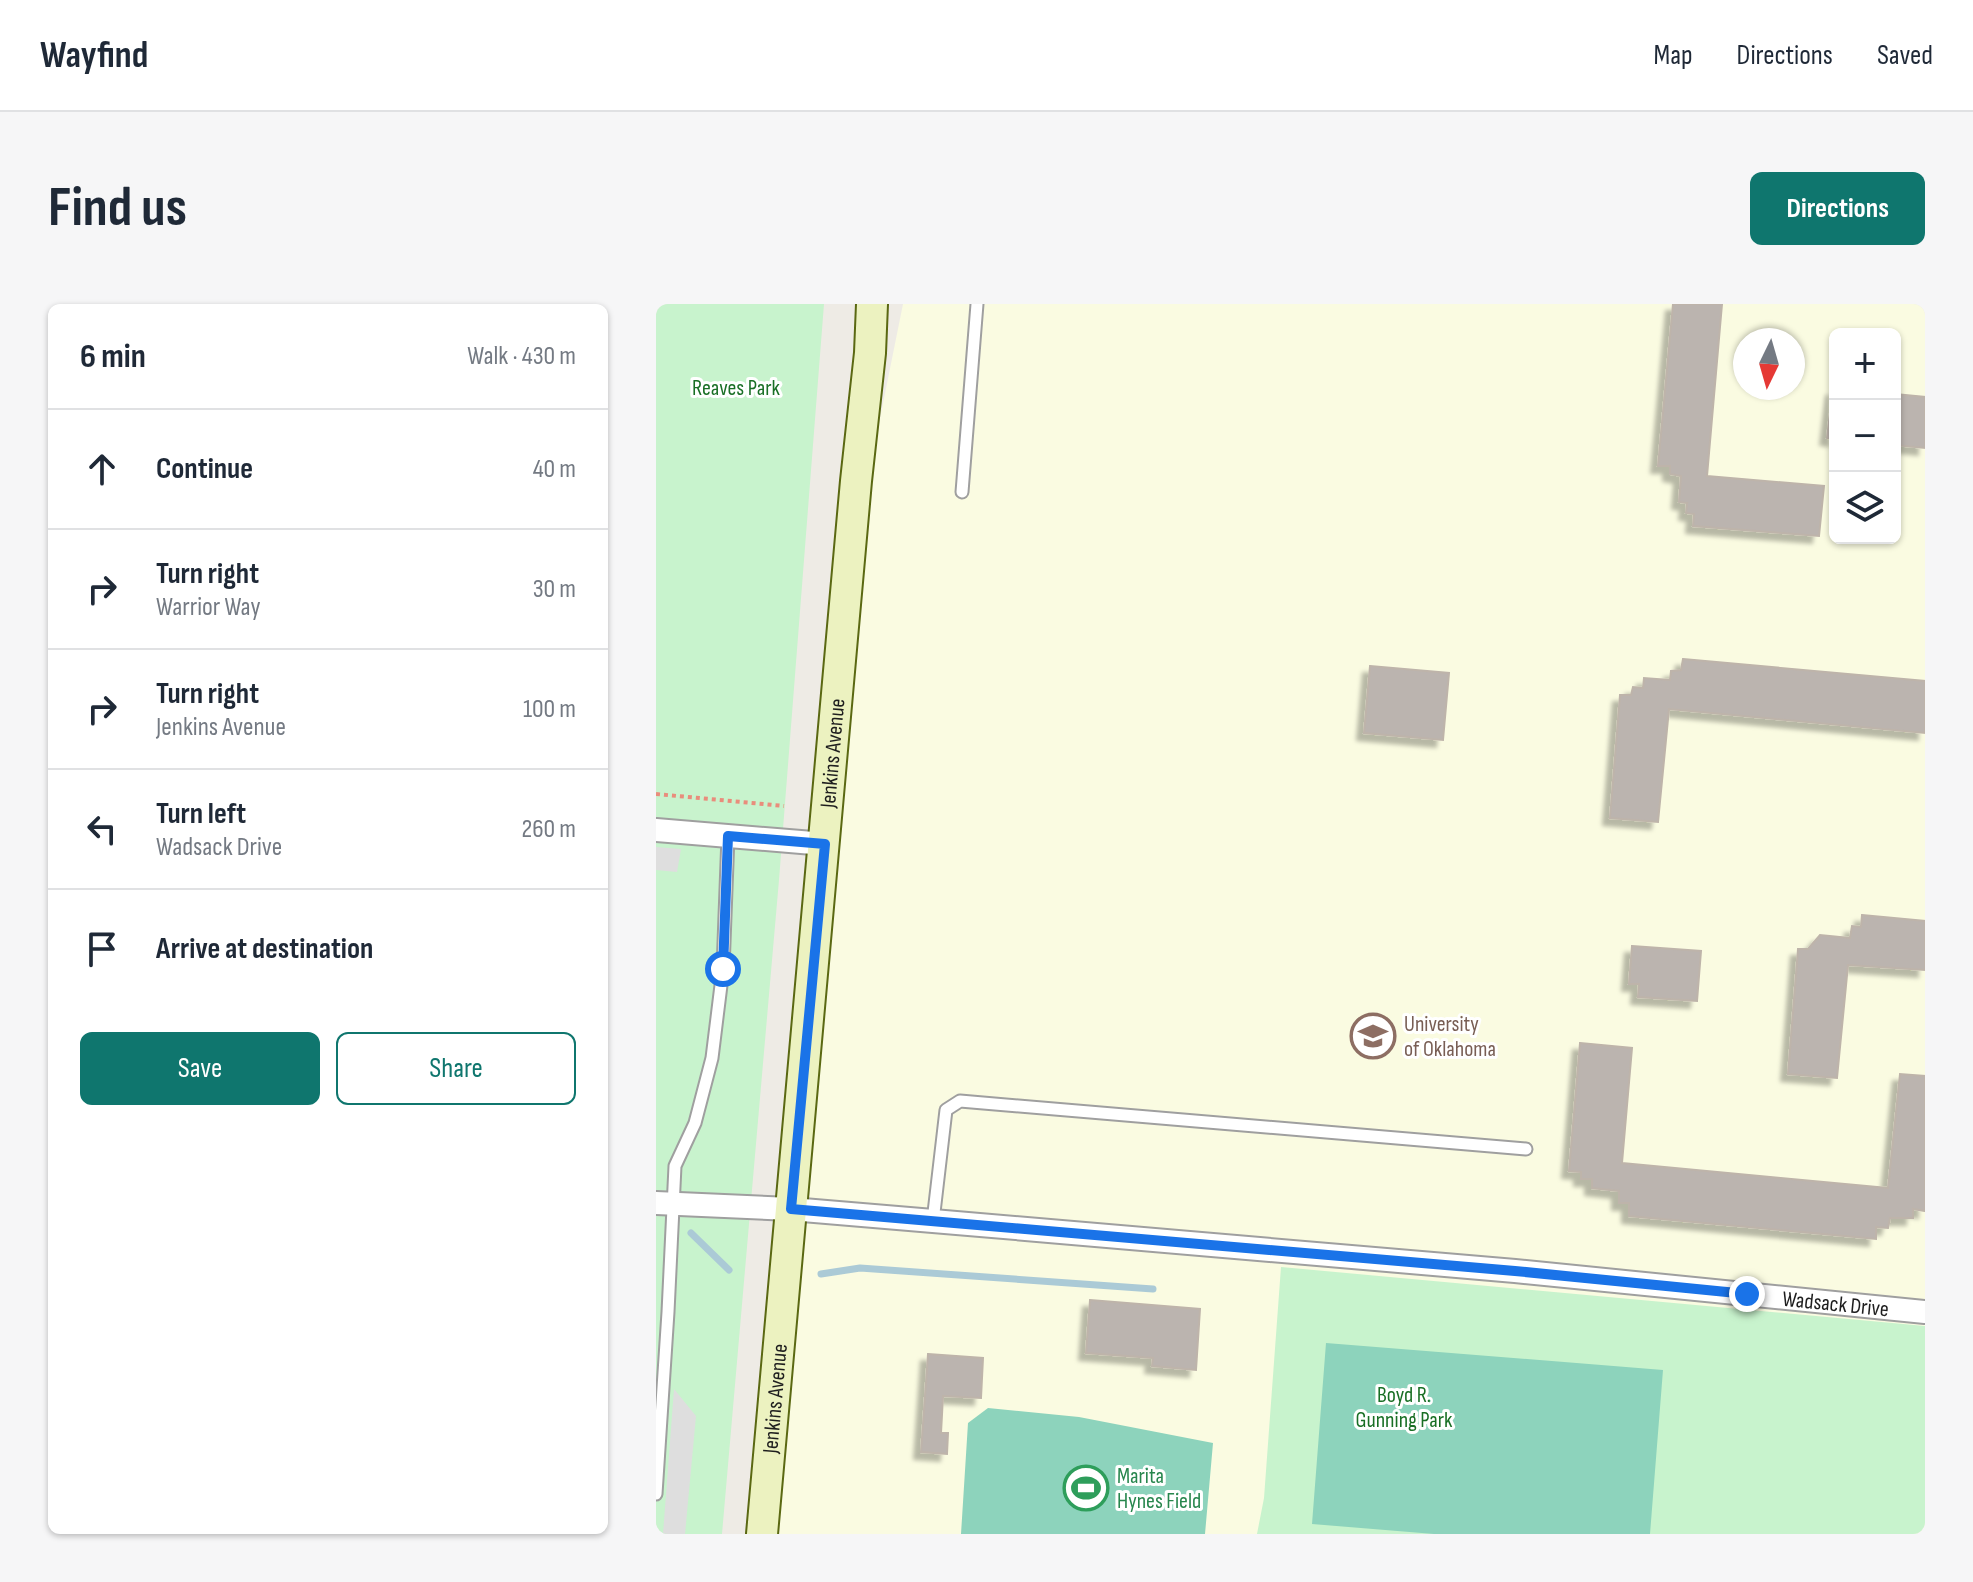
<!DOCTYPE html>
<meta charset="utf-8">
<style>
body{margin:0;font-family:"Sofia Sans Condensed",sans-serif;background:#f6f6f7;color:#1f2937}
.controls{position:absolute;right:24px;top:24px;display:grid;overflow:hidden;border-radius:12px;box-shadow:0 2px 6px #0004}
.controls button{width:72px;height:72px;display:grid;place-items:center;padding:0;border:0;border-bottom:2px solid #e0e1e3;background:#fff;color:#1f2937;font:40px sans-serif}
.compass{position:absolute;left:1077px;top:24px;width:72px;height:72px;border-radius:50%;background:#fff;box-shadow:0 2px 6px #0004;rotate:185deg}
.stop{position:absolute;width:24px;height:24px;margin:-18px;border:6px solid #1a73e8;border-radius:50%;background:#fff}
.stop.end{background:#1a73e8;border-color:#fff;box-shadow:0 2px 8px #0008}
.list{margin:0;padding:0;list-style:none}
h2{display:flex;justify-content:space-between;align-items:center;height:104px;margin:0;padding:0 32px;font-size:34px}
h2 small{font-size:26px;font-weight:400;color:#747a83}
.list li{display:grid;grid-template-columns:52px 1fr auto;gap:24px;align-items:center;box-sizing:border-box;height:120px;padding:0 32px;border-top:2px solid #e0e1e3}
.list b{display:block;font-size:30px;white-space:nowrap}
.list p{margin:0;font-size:26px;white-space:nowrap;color:#747a83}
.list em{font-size:26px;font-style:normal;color:#747a83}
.actions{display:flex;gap:16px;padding:24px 32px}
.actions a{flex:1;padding:18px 0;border:2px solid #0f766e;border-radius:12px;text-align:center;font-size:28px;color:#0f766e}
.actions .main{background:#0f766e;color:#fff}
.icon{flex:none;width:44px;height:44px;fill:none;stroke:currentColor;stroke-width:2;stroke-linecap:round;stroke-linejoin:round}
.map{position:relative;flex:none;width:1269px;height:1230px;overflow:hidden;border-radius:12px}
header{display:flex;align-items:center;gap:48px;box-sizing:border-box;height:112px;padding:0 40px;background:#fff;border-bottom:2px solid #e0e1e3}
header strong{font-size:38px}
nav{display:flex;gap:44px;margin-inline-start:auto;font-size:28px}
.intro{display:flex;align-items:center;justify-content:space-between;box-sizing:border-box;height:192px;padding:0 48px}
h1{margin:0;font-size:56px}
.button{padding:20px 36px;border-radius:12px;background:#0f766e;color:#fff;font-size:28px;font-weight:700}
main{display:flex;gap:48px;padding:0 48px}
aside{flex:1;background:#fff;border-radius:12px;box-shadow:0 2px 6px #0004}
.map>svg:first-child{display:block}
.education{fill:#fafbe1;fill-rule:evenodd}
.park{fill:#c8f3cd}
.pitch{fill:#8dd3bc}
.parking{fill:#dedede}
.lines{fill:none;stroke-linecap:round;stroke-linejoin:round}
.stream{stroke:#abcad6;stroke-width:7}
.building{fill:#bbb4af;stroke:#beb4aa;stroke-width:2;filter:url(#shadow)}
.lane-casing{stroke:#9f9f9f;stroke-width:15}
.street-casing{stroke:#9f9f9f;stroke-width:26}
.secondary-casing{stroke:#5a6812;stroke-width:34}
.path{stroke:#e98d7c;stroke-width:4;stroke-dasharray:4 4;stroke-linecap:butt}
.lane{stroke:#fff;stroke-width:11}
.street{stroke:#fff;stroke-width:22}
.secondary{stroke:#ecf2c0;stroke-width:30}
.route{stroke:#1a73e8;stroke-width:10}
.labels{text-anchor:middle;stroke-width:6;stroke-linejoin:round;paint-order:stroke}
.park-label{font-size:22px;fill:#196f25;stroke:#fff}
.street-label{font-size:22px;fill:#1e1e1e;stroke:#fff}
.education-label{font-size:22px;fill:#785e54;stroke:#fff;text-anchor:start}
.leisure-label{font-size:22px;fill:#27864d;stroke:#fff;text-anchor:start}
</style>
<header>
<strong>Wayfind</strong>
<nav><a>Map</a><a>Directions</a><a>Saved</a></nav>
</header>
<div class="intro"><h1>Find us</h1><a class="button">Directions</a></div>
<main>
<aside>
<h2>6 min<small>Walk · 430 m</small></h2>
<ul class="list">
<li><svg class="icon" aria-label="ahead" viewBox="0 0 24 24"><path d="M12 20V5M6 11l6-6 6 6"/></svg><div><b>Continue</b></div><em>40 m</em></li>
<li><svg class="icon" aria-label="right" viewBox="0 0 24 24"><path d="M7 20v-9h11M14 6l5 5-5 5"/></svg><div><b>Turn right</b><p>Warrior Way</p></div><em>30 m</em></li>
<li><svg class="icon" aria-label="right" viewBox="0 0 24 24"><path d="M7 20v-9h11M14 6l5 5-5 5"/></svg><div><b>Turn right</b><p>Jenkins Avenue</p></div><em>100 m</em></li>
<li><svg class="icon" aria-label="left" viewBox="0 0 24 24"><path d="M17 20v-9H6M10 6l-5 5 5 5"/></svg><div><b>Turn left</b><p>Wadsack Drive</p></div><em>260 m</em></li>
<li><svg class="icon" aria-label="arrive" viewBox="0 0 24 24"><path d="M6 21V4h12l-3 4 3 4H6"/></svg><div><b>Arrive at destination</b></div></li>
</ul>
<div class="actions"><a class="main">Save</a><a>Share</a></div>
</aside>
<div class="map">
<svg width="1269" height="1230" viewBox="0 0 1269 1230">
<defs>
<filter id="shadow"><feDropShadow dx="-7" dy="7" stdDeviation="2" flood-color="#0004"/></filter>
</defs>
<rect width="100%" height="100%" fill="#eeebe5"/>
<path class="education" d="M247 0H1269V1230H121L217 149ZM1179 30H1239V234H1179ZM1089 36H1137V84H1089Z"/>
<path class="park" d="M0 0H168L123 576 66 1230H0Z
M625 963 1269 1022V1230H601L608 1194Z"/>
<path class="pitch" d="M670 1039 1007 1066 994 1230H778L656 1220Z
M332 1104 423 1113 557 1139 549 1230H305L312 1119Z"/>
<path class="parking" d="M0 543 25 545 21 568 0 566Z
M18 1085 40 1112 29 1230H7Z"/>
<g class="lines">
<path class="stream" d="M35 929 73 966
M165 970 204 964 497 985"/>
</g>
<path class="building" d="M1017 0H1066L1051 172 1168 182 1163 232 1037 222 1038 210 1030 209 1031 199 1023 198 1025 172 1014 170V162H1002Z
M1177 85H1179V135L1171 134Z
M1239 90 1269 93V144L1239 141Z
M1027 355 1269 377V429L1013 405 1002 518 954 514 964 391H975L977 383 987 384 988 374 1014 376 1015 367 1025 366Z
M714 362 793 369 787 436 708 429Z
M1206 611 1269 617V666L1192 661 1181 774 1132 770 1142 645H1152L1164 631 1194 634 1196 622 1205 623Z
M976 642 1045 647 1041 697 982 693 983 680H973Z
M924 739 976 744 966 859 1232 884 1244 770 1269 772V907L1257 905V914H1234L1232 924 1220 923V935L973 912V899H963V887L936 884V875H925V868L913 867Z
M434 996 544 1005 540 1066 496 1062 497 1054 430 1049Z
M272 1050 327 1054 325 1094 287 1092 285 1129H292L291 1150 265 1148Z"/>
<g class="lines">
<g class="lane-casing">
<path id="lane" d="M306 188 321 0
M277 917 290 806 304 797 870 845
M0 1190 12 1008 19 862 39 819 56 754 67 665 72 532"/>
</g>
<g class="street-casing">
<g id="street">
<path d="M0 526 169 540"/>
<path id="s1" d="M0 899 135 905 277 917 859 967 1269 1008"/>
</g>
</g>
<g class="secondary-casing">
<g id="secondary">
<path id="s2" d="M106 1230 200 177 214 49 216 0"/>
</g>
</g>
<path class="path" d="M0 490 128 502"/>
<use href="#lane" class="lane"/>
<use href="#street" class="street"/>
<use href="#secondary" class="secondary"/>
</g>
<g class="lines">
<path class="route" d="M67 665 72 532 169 540 135 905 859 967 1091 990"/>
</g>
<defs>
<g id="university-ring" transform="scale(2.3)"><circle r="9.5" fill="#fff" stroke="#8d6e63" stroke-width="1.5"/><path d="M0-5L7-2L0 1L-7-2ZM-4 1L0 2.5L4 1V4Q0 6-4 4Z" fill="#8d6e63"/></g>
<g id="stadium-ring" transform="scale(2.3)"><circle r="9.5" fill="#fff" stroke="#2e9e5b" stroke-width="1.5"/><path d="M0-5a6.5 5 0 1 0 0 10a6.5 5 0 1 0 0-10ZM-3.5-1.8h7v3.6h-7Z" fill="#2e9e5b"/></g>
</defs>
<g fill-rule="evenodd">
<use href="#university-ring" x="717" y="732"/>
<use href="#stadium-ring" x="430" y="1184"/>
</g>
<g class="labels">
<g class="park-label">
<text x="80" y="91">Reaves Park</text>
<text x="748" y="1098">Boyd R.<tspan x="748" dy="25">Gunning Park</tspan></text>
</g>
<g class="street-label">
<text dy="8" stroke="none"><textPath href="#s2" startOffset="784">Jenkins Avenue</textPath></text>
<text dy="8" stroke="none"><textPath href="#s1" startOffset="1184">Wadsack Drive</textPath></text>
<text dy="8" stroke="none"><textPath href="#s2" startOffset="136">Jenkins Avenue</textPath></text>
</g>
<g class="education-label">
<text x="748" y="727">University<tspan x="748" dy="25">of Oklahoma</tspan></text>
</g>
<g class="leisure-label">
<text x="461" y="1179">Marita<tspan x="461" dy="25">Hynes Field</tspan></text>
</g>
</g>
</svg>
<div class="controls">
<button>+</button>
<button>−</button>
<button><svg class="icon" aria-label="layers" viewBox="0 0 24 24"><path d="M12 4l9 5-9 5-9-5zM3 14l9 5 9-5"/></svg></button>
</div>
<svg class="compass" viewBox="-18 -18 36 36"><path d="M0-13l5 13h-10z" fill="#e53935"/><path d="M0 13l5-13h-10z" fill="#747a83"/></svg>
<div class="stop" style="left:67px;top:665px"></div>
<div class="stop end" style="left:1091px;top:990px"></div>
</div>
</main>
